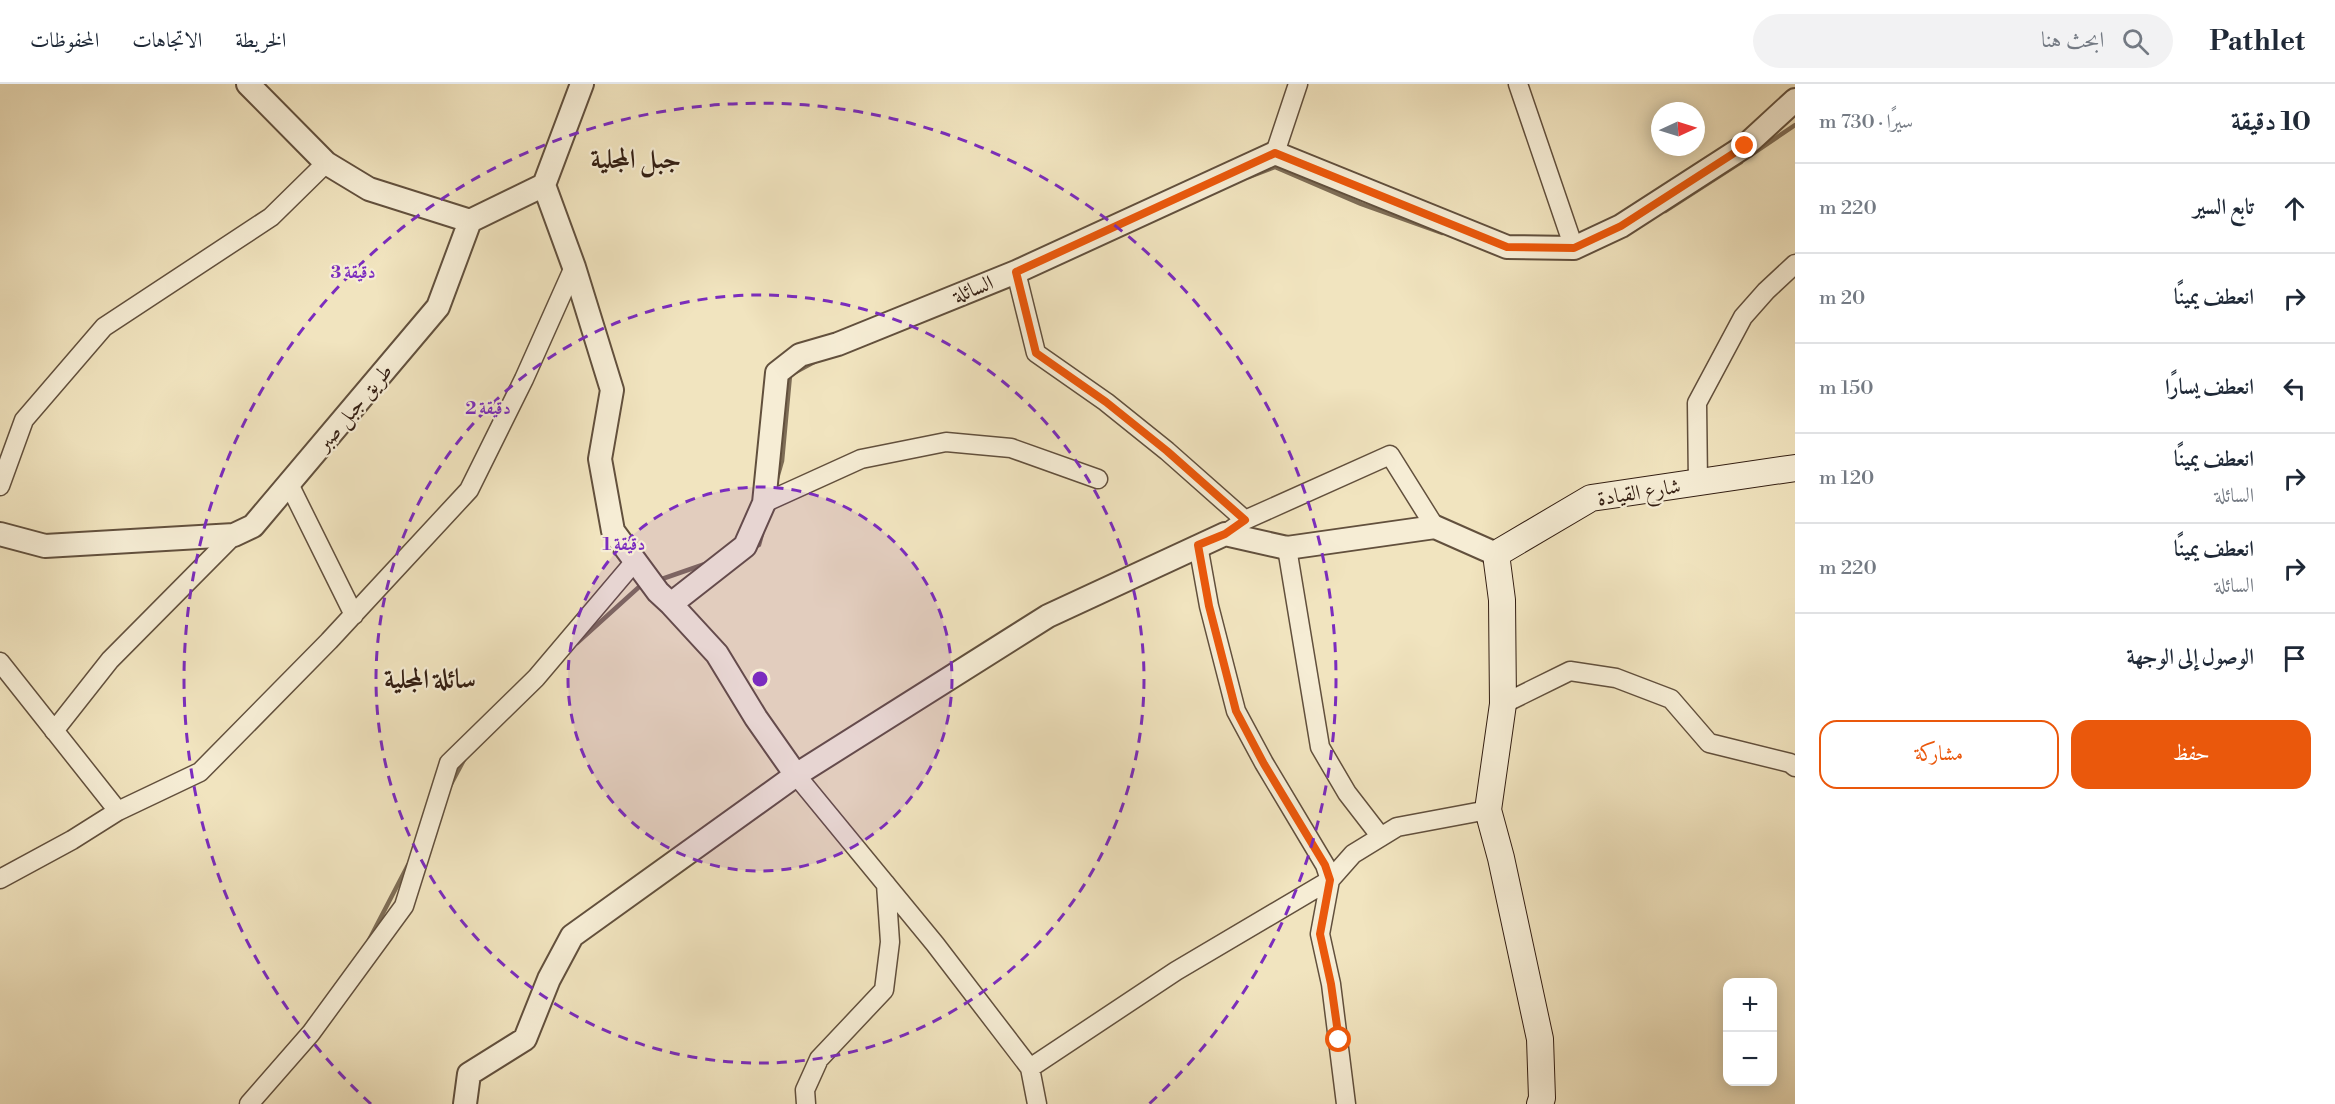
<!DOCTYPE html>
<html lang="ar">
<meta charset="utf-8">
<style>
body{margin:0;font-family:"Libre Bodoni",Amiri,serif;background:#f2f2f3;color:#1f2937;direction:rtl}
.controls{position:absolute;right:18px;bottom:18px;display:grid;overflow:hidden;border-radius:12px;box-shadow:0 3px 15px #0003}
.controls button{width:54px;height:54px;display:grid;place-items:center;padding:0;border:0;border-bottom:2px solid #e0e1e3;background:#fff;color:#1f2937;font:30px sans-serif}
.compass{position:absolute;left:1651px;top:18px;width:54px;height:54px;border-radius:50%;background:#fff;box-shadow:0 3px 15px #0003;rotate:86deg}
.stop{position:absolute;width:18px;height:18px;margin:-14px;border:4px solid #ea580c;border-radius:50%;background:#fff}
.stop.end{background:#ea580c;border-color:#fff;box-shadow:0 2px 6px #0008}
.list{margin:0;padding:0;list-style:none}
h2{display:flex;justify-content:space-between;align-items:center;height:78px;margin:0;padding:0 24px;font-size:26px}
h2 small{font-size:20px;font-weight:400;color:#747a83}
.list li{display:grid;grid-template-columns:39px 1fr auto;gap:18px;align-items:center;box-sizing:border-box;height:90px;padding:0 24px;border-top:2px solid #e0e1e3}
.list b{display:block;font-size:22px;white-space:nowrap}
.list p{margin:0;font-size:20px;white-space:nowrap;color:#747a83}
.list em{font-size:20px;font-style:normal;color:#747a83}
.actions{display:flex;gap:12px;padding:18px 24px}
.actions a{flex:1;padding:14px 0;border:2px solid #ea580c;border-radius:18px;text-align:center;font-size:21px;color:#ea580c}
.actions .main{background:#ea580c;color:#fff}
.icon{flex:none;width:33px;height:33px;fill:none;stroke:currentColor;stroke-width:2;stroke-linecap:round;stroke-linejoin:round}
.map{position:relative;flex:none;width:1795px;height:1020px;overflow:hidden;direction:ltr}
header{display:flex;align-items:center;gap:36px;box-sizing:border-box;height:84px;padding:0 30px;background:#fff;border-bottom:2px solid #e0e1e3}
header strong{font-size:28px}
nav{display:flex;gap:33px;margin-inline-start:auto;font-size:21px}
.search{width:420px;height:54px;background:#f2f2f3;display:flex;align-items:center;gap:15px;box-sizing:border-box;padding:0 21px;border-radius:33px;color:#747a83;font-size:22px}
main{display:flex}
aside{flex:1;background:#fff}
.map>svg:first-child{display:block}
.lines{fill:none;stroke-linecap:round;stroke-linejoin:round}
.stream{stroke:#7e6d56;stroke-width:4.5}
.minor-casing{stroke:#62503d;stroke-width:21}
.tertiary-casing{stroke:#62503d;stroke-width:26}
.secondary-casing{stroke:#331e12;stroke-width:28}
.minor{stroke:#f6edd5;stroke-width:18}
.tertiary{stroke:#f6edd5;stroke-width:22}
.secondary{stroke:#f6edd5;stroke-width:26}
.route{stroke:#ea580c;stroke-width:8}
.ring{fill:none;stroke:#7b2cbf;stroke-width:3;stroke-dasharray:10 8}
.labels{text-anchor:middle;stroke-width:4.5;stroke-linejoin:round;paint-order:stroke}
.street-label{font-size:21px;fill:#331e12;stroke:#f6edd5}
.district-label{font-size:27px;font-weight:bold;fill:#331e12;stroke:#f6edd5}
.centre{fill:#7b2cbf;stroke:#f6edd5;stroke-width:3}
.ring-label{font-size:18px;text-anchor:middle;font-weight:bold;fill:#7b2cbf;stroke:#f6edd5;stroke-width:4.5;stroke-linejoin:round;paint-order:stroke}
</style>
<header>
<strong>Pathlet</strong>
<div class="search"><svg class="icon" aria-label="search" viewBox="0 0 24 24"><circle cx="10" cy="10" r="6"/><path d="M15 15l6 6"/></svg>ابحث هنا</div>
<nav><a>الخريطة</a><a>الاتجاهات</a><a>المحفوظات</a></nav>
</header>
<main>
<aside>
<h2>10 دقيقة<small>سيرًا · 730 m</small></h2>
<ul class="list">
<li><svg class="icon" aria-label="ahead" viewBox="0 0 24 24"><path d="M12 20V5M6 11l6-6 6 6"/></svg><div><b>تابع السير</b></div><em>220 m</em></li>
<li><svg class="icon" aria-label="right" viewBox="0 0 24 24"><path d="M7 20v-9h11M14 6l5 5-5 5"/></svg><div><b>انعطف يمينًا</b></div><em>20 m</em></li>
<li><svg class="icon" aria-label="left" viewBox="0 0 24 24"><path d="M17 20v-9H6M10 6l-5 5 5 5"/></svg><div><b>انعطف يسارًا</b></div><em>150 m</em></li>
<li><svg class="icon" aria-label="right" viewBox="0 0 24 24"><path d="M7 20v-9h11M14 6l5 5-5 5"/></svg><div><b>انعطف يمينًا</b><p>السائلة</p></div><em>120 m</em></li>
<li><svg class="icon" aria-label="right" viewBox="0 0 24 24"><path d="M7 20v-9h11M14 6l5 5-5 5"/></svg><div><b>انعطف يمينًا</b><p>السائلة</p></div><em>220 m</em></li>
<li><svg class="icon" aria-label="arrive" viewBox="0 0 24 24"><path d="M6 21V4h12l-3 4 3 4H6"/></svg><div><b>الوصول إلى الوجهة</b></div></li>
</ul>
<div class="actions"><a class="main">حفظ</a><a>مشاركة</a></div>
</aside>
<div class="map">
<svg width="1795" height="1020" viewBox="0 0 1795 1020">
<rect width="100%" height="100%" fill="#f1e4bf"/>
<filter id="stains"><feTurbulence type="fractalNoise" baseFrequency=".00333" numOctaves="4"/><feColorMatrix values="0 0 0 0 .2 0 0 0 0 .09 0 0 0 0 .02 0 0 0 .5 -.17"/></filter>
<radialGradient id="worn" r=".72"><stop offset=".6" stop-color="#630" stop-opacity="0"/><stop offset="1" stop-color="#630" stop-opacity=".3"/></radialGradient>
<g class="lines">
<path class="stream" d="M1751 71 1795 41
M1249 93 1275 83 1361 120 1442 149
M1665 127 1741 78
M776 398 782 377 790 291 816 277
M752 464 759 461 762 450
M659 496 708 479
M577 559 639 503 645 501
M450 702 466 672
M369 856 408 781"/>
<g class="minor-casing">
<path id="minor" d="M1518 0 1574 164
M1275 69 1298 0
M1016 188 1036 269 1106 318 1167 367 1245 436 1225 450
M289 400 354 531
M1698 400 1697 319 1743 233 1766 207 1795 180
M0 402 24 336 104 243 271 133 326 79
M764 419 861 375 946 358 1011 364 1098 395
M1245 436 1390 371 1435 443
M1198 461 1209 522 1236 627 1264 679 1325 781 1330 796 1320 850 1331 900 1346 1020
M1287 464 1320 663 1347 709 1381 753
M0 578 118 727
M1503 620 1570 587 1616 594 1671 615 1709 659 1790 679 1795 683
M54 647 110 576 234 451
M796 691 935 860 1030 984 1037 1020
M0 795 72 756 118 727 200 688 329 557 469 406 524 295 574 183
M1030 984 1176 887 1330 796 1353 770 1397 743 1488 726
M249 1020 311 949 404 822 449 679 536 594 636 476
M806 1020 805 1006 819 975 884 906 890 858 886 800"/>
</g>
<g class="tertiary-casing">
<path id="tertiary" d="M248 0 326 79 369 105 470 137
M544 101 574 183 612 306 600 375 613 447 658 508 671 520 717 570 756 634 796 691
M0 450 45 462 234 451 253 442 438 223 470 137 544 101 582 0
M671 520 745 462 764 419 777 289 800 271 838 260 1016 188 1275 69 1507 163 1574 164 1621 142 1745 62 1795 16
M465 1020 469 990 525 955 549 895 572 852 796 691 1048 532 1225 450 1287 464 1435 443 1496 470"/>
</g>
<g class="secondary-casing">
<path id="secondary" d="M1540 1020 1542 1014 1540 955 1501 774 1488 726 1503 620 1502 516 1496 470 1591 414 1795 384"/>
</g>
<use href="#minor" class="minor"/>
<use href="#tertiary" class="tertiary"/>
<use href="#secondary" class="secondary"/>
</g>
<g class="lines">
<path class="route" d="M1339 956 1331 900 1320 850 1330 796 1325 781 1264 680 1236 627 1209 522 1198 461 1225 450 1245 436 1167 367 1106 318 1036 269 1016 188 1275 69 1507 163 1574 164 1621 142 1745 62"/>
</g>
<circle cx="760" cy="595" r="192" fill="#7b2cbf" fill-opacity=".12"/>
<g class="ring">
<circle cx="760" cy="595" r="192"/>
<circle cx="760" cy="595" r="384"/>
<path d="M371 1020A576 576 0 1 1 1149 1020"/>
</g>
<g class="labels">
<g class="street-label">
<text transform="translate(973 205) rotate(-22)" y="7">السائلة</text>
<text transform="translate(354 323) rotate(-50)" y="7">طريق جبل صبر</text>
<text transform="translate(1639 408) rotate(-9)" y="7">شارع القيادة</text>
</g>
<g class="district-label">
<text x="636" y="84">جبل المجلية</text>
<text x="430" y="604">سائلة المجلية</text>
</g>
</g>
<circle cx="760" cy="595" r="9" class="centre"/>
<g class="ring-label">
<text x="353" y="194">3 دقيقة</text>
<text x="488" y="330">2 دقيقة</text>
<text x="624" y="466">1 دقيقة</text>
</g>
<rect width="100%" height="100%" filter="url(#stains)"/>
<rect width="100%" height="100%" fill="url(#worn)"/>
</svg>
<div class="controls">
<button>+</button>
<button>−</button>
</div>
<svg class="compass" viewBox="-18 -18 36 36"><path d="M0-13l5 13h-10z" fill="#e53935"/><path d="M0 13l5-13h-10z" fill="#747a83"/></svg>
<div class="stop" style="left:1339px;top:956px"></div>
<div class="stop end" style="left:1745px;top:62px"></div>
</div>
</main>
